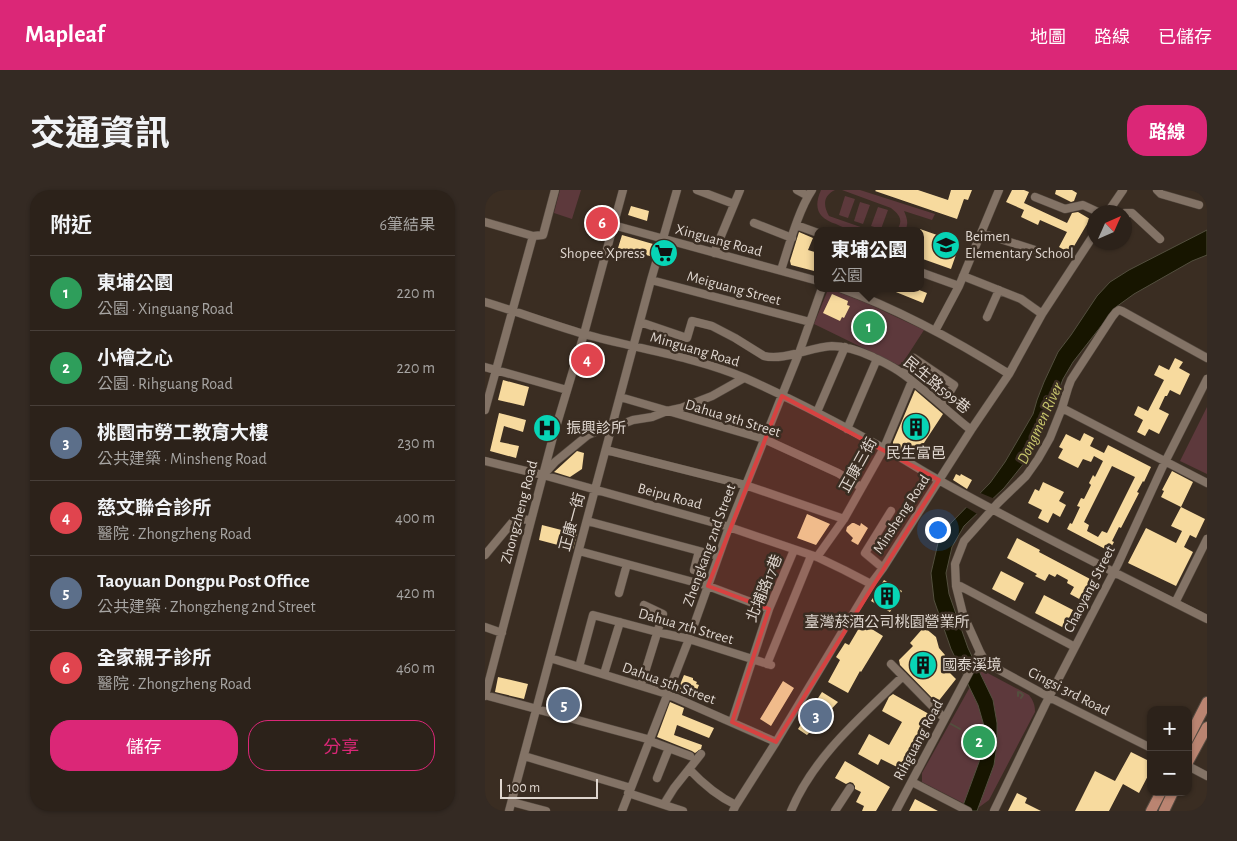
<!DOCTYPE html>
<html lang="zh-TW">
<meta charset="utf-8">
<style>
body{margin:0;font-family:"Alegreya Sans","Noto Sans TC",sans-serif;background:#342a23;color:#f1f3f6}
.controls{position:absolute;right:15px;bottom:15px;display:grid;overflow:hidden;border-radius:10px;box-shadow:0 1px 4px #0004}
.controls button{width:45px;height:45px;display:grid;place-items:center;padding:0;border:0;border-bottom:1px solid #483f39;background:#2c221a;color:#f1f3f6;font:25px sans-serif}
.compass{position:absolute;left:602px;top:15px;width:45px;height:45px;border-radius:50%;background:#2c221a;box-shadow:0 1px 4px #0004;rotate:45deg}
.scale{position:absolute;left:15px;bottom:12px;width:98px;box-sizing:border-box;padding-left:5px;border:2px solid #dfd6cf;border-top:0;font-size:14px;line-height:18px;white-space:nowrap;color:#dfd6cf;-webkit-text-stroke:4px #3a2d22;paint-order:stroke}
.you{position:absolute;left:452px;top:339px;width:18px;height:18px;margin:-12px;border:4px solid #fff;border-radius:50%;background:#1a73e8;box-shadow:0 0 0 8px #1a73e833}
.badge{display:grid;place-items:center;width:32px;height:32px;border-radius:50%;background:#db2777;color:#fff;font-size:16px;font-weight:700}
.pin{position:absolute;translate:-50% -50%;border:2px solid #fff;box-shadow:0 1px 5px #0006}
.popup{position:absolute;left:329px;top:37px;width:110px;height:65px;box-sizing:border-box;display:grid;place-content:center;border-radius:10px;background:#2c221a;filter:drop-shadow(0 1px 4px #0005);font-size:16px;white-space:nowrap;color:#a6a4a2}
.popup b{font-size:19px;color:#f1f3f6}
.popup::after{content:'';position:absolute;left:50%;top:100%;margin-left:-10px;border:10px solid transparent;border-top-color:#2c221a}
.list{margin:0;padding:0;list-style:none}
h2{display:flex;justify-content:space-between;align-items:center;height:65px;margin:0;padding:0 20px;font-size:21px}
h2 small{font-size:16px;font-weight:400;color:#a6a4a2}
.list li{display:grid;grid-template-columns:32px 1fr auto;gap:15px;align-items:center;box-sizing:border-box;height:75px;padding:0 20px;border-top:1px solid #483f39}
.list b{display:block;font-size:19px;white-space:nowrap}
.list p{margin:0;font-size:16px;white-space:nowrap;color:#a6a4a2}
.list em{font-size:16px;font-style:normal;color:#a6a4a2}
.actions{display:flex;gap:10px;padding:15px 20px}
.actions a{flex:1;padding:11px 0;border:1px solid #db2777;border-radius:20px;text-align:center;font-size:18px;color:#db2777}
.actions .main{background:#db2777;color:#fff}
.map{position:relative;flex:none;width:722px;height:621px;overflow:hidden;border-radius:20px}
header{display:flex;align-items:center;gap:30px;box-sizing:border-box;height:70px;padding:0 25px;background:#db2777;color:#fff}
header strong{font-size:24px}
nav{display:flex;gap:28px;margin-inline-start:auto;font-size:18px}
.intro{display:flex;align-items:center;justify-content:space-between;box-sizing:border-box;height:120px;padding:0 30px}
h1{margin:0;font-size:35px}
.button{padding:12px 22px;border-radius:20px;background:#db2777;color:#fff;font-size:18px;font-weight:700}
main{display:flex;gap:30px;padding:0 30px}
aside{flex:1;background:#2c221a;border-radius:20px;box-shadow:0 1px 4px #0004}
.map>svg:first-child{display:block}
.green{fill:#5d393c}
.water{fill:#171500;stroke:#534f3e}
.pier{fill:#3a2d22}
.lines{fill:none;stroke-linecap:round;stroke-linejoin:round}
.stream{stroke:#534f3e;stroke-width:2}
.building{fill:#f7da9e;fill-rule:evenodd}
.minor-casing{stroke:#564b41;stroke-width:9}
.major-casing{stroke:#564b41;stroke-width:12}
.minor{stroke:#837366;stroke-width:8}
.major{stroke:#ba8471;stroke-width:10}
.marked{fill:#d74241;fill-opacity:0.2;stroke:#d74241;stroke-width:4;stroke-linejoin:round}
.labels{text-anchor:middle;stroke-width:5;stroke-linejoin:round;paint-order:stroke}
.poi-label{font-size:15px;fill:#dfd6cf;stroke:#3a2d22;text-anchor:start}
.street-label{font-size:15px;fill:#dfd6cf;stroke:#3a2d22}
.water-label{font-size:16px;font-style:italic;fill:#c8c66c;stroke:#3a2d22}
</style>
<header>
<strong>Mapleaf</strong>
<nav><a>地圖</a><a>路線</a><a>已儲存</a></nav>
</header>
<div class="intro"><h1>交通資訊</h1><a class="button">路線</a></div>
<main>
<aside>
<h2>附近<small>6筆結果</small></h2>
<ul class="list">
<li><span class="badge" style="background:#2e9e5b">1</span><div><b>東埔公園</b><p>公園 · Xinguang Road</p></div><em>220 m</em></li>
<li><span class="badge" style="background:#2e9e5b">2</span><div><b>小檜之心</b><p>公園 · Rihguang Road</p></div><em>220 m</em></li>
<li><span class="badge" style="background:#5c6f8a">3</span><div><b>桃園市勞工教育大樓</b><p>公共建築 · Minsheng Road</p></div><em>230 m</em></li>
<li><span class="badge" style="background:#e0444e">4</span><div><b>慈文聯合診所</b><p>醫院 · Zhongzheng Road</p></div><em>400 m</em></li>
<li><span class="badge" style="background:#5c6f8a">5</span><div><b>Taoyuan Dongpu Post Office</b><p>公共建築 · Zhongzheng 2nd Street</p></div><em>420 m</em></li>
<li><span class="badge" style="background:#e0444e">6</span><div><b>全家親子診所</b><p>醫院 · Zhongzheng Road</p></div><em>460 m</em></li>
</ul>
<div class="actions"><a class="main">儲存</a><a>分享</a></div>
</aside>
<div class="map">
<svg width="722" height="621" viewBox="0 0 722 621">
<rect width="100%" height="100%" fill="#3a2d22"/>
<path class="green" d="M75 0H96L87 29 69 23Z
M336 0H350C338 6 338 15 344 26L387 41C382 41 376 41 371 41 364 40 357 37 351 34 333 28 328 18 336 0Z
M357 0H375L450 24 447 30 419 21C422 28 424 33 420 41H411C419 31 415 25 406 18Z
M360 6 370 9 363 28 354 25Z
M375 12 385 15 378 34 369 31Z
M393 17 403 20 396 39 386 36Z
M350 101 379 112 439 140 417 174 413 175 329 134 342 102Z
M722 217V284L695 271Z
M495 479 544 505C548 510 550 515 550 522L504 610 493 618 478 613 437 592V583Z"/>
<path class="water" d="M722 40V65L707 71 649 104 631 117 624 126 588 172 578 189 558 242 544 267 519 298 479 336 467 357 461 383 464 404 483 458 508 510 512 533V555L509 575 492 621H476L494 572 499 552V536L493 515 466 459 449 410 446 383 453 353 466 333 505 293 520 272 548 224 552 210 559 192 573 162 586 145 612 106 625 92 644 80Z"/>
<path class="pier" d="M493 302 510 309 494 325 479 316Z"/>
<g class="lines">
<path class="stream" d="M533 506V502L536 503
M536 508 538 505 536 503
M466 534 475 539"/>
</g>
<path class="building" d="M391 0H433L463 10 466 0H487L483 10 479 9 472 29 390 1Z
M527 0H539L544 2 539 13 582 33 587 23 593 22 605 29 585 63 574 57 582 42 555 30 553 35 536 27 539 20 521 12Z
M571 0H587L592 3 589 11 586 12 570 4Z
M146 16 164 21 162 31 143 25Z
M435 39 475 53 466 79 435 68Z
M314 42 328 48 323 60 333 63V82L306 75 305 71Z
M137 45 168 54 165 66 133 58Z
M401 98H429L442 103 438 113Z
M347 104 363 111 362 115 365 116 359 128 357 127 355 131 338 123Z
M690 168 698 172 694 178 705 184 695 205 685 200 682 206H680L674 219 684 224 674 244 664 239 660 246 652 242 658 230 649 225 653 216 663 221 679 190 669 185 674 175 684 180Z
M18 190 44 197 39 216 13 210Z
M430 200 458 224 433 262 429 260 426 266 408 255V252Z
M14 223 41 230 38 242 19 236 15 252 34 256 31 268 5 261Z
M599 243 609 248 605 256 619 263 623 255 666 277 659 292 658 291 652 302 654 303 636 338 634 337 627 351 629 352 624 361 582 339 585 333 587 334 595 317 592 316 596 308 599 309 606 295 604 293 608 285 610 287 618 271 609 266 606 272 598 269 593 278 573 268 578 259 574 257 581 244 595 251ZM627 276 650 287 622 343 617 341 613 347 602 341 604 335 599 332Z
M92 261 99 263 97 279 85 287 69 282Z
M687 281 708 292 696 317 676 307 679 301 677 300Z
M471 284 475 286 476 284 487 290 482 299 468 290Z
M558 292 579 302 574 311 581 315 575 327 568 323 563 333 553 328 557 320 543 313 550 299 554 301Z
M696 317 720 329 711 348 705 345 699 357 708 362 691 396 643 373 661 338 691 353 697 341 686 336Z
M322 324 345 334 331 355 312 348Z
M367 333H369L375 336 376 333 383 338 373 355 366 351 368 348 361 341 362 337Z
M57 335 92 344 88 359 54 350Z
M532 348 555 360 554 362 607 390 596 410 585 404 589 397 582 393 583 390 572 384 570 387 564 384 560 391 550 386 552 384 522 368Z
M516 381 539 393 530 411 507 399Z
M399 390 417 401 405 422 386 411Z
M559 405 588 420 579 438 550 423Z
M377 433 398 446 376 482 375 481 363 503 343 492 355 470 351 467 360 453 364 455Z
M439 437 451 447 454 458 460 465 457 470 467 480 465 483 471 489 452 513 415 475 414 470 428 456 425 453Z
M199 485 208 488V490L212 492 211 494 214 495 209 507 199 503 198 505 192 502Z
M13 487 43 494 39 509 10 502Z
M298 491 309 498 286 536 275 529Z
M337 502 353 512 322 545 313 539Z
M408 504 444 524 414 578 396 569 393 575 373 564 384 544 404 555 417 532 397 521 404 507Z
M185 512 199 518 197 525 229 538 224 548 192 535 189 545 217 555 216 559 210 563 207 561 172 547Z
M646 562 666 572V580L654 603 638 594 624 621H590L610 581 630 591Z
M360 571 405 597 391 621H377L379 616 371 612 376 602 370 599V596L368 593 365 592 361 594 350 588Z
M532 603 542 608 540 613 556 621H523Z
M430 609 453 621H424Z"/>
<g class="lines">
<g class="minor-casing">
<path id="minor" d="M212 0 249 14
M312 0 323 6
M672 0 676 4 714 15
M550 7 580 19 598 15 613 22
M623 22 638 0
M640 23H647L675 49
M0 32 48 46 58 45 70 0
M269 33 307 48
M128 35 333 91
M311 35 333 43
M496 43 550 60
M229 63 255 0
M296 80C304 56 313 21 327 0
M435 82 474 96
M478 86 536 109 557 124
M166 90 325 132
M355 98C415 120 470 150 524 184
M0 112C33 122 65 134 99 144 152 159 208 166 260 188 307 209 353 233 398 258 416 267 432 278 450 288 539 338 631 383 722 429
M502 127 514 100
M155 132 202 148 207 131 227 136 250 148 279 166C299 171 326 157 347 156 362 156 375 161 388 167 398 172 409 177 418 184 442 201 463 222 486 240
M450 141 474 96 514 0
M0 177 82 200
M418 183 429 168 469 195 457 215
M135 207 279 249 353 283 376 297
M577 218 722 293
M0 220 48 46
M332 222 360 157
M362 239 392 169
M121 260 260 295 359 329
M0 271 58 285 244 337 332 367 359 380 386 394
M60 283 70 272 103 245 115 240 127 238 148 230 167 227 182 221 196 218 227 206 259 188
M102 331 233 366
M94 361 223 396 284 419
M0 365 30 329 46 330
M332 367 359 329 399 258 427 191
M398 378 380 363 406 321
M209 380 214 361
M471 396H475L590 457
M134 403 142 374
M690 413 722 349
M0 437 17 443
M495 462 500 471 507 476 564 507 666 558
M65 468 182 504 291 552
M282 474 326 366
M406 474 459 528
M94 477 108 425 172 442 204 449 286 475
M119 484 135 432
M156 495 178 424 159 415
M0 505 166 550
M0 506 68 247 99 144 138 0
M247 532 284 419 309 360
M165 551 205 566
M39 566 146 598
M703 576 722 586
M204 579C218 594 232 606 251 615
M172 588 184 558
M427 592 483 621
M143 603 198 621
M27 612 61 621
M179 614 189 598 216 564
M24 621 166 90 192 0
M137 621 204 449 244 337 314 163 337 98
M248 621 251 615 291 552 386 394 398 378 486 240 524 184 557 124 610 43
M306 621C329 566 376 527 418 486
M350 621 365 598
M411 621 495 462 478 424 471 396 470 374 479 351 513 313 541 286 553 269 565 248 577 218 583 198 586 190 627 127 631 122 634 120 637 121 722 168
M509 621 560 515 633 374 677 278 722 189"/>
</g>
<g class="major-casing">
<path id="major" d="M703 549 722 512
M703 572 722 537
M666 621 676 602
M679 621 688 602"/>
</g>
<use href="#minor" class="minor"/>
<use href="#major" class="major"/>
</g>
<path class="marked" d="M297 206 454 290 291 552 247 532 284 419 223 396Z"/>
<defs>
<g id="school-disc" transform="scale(1.4375)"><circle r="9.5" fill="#07d5b6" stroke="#3a2d22"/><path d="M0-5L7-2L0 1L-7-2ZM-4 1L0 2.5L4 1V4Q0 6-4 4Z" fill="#111"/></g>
<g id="supermarket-disc" transform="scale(1.4375)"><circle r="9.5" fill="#07d5b6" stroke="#3a2d22"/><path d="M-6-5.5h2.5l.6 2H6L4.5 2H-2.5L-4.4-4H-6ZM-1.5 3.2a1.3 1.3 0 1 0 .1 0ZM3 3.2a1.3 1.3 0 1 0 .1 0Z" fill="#111"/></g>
<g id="building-disc" transform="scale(1.4375)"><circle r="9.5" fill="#07d5b6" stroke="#3a2d22"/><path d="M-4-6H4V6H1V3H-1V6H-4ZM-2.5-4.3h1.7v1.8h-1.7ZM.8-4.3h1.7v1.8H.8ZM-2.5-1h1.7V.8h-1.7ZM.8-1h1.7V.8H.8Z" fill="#111"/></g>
<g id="hospital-disc" transform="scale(1.4375)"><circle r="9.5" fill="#07d5b6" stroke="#3a2d22"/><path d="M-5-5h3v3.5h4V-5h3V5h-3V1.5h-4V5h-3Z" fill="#111"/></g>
</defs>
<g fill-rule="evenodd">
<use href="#school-disc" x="461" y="55"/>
<use href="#supermarket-disc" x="179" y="63"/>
<use href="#building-disc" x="431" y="237"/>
<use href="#hospital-disc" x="62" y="238"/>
<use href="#building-disc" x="402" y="406"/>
<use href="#building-disc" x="438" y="475"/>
</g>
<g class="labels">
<g class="poi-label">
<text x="480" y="51">Beimen<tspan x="480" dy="17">Elementary School</tspan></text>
<text x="160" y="68" text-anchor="end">Shopee Xpress</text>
<text x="81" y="243">振興診所</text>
<text x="431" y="268" text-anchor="middle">民生富邑</text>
<text x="402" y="437" text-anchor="middle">臺灣菸酒公司桃園營業所</text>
<text x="457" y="480">國泰溪境</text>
</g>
<g class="street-label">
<text transform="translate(234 50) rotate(15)" y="5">Xinguang Road</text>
<text transform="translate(249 98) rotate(15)" y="5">Meiguang Street</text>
<text transform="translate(210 159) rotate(16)" y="5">Minguang Road</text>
<text transform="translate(452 195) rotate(39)" y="5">民生路599巷</text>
<text transform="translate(248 228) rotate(17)" y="5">Dahua 9th Street</text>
<text transform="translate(373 275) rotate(-61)" y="5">正康三街</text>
<text transform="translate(185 306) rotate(15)" y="5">Beipu Road</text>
<text transform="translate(34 322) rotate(-75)" y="5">Zhongzheng Road</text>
<text transform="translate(416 324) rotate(-57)" y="5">Minsheng Road</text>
<text transform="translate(87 332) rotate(-75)" y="5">正康一街</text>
<text transform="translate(224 355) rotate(-70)" y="5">Zhengkang 2nd Street</text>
<text transform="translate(279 398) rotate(-68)" y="5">北埔路17巷</text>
<text transform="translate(604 399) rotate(-63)" y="5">Chaoyang Street</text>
<text transform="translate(201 436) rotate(16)" y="5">Dahua 7th Street</text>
<text transform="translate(184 493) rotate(20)" y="5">Dahua 5th Street</text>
<text transform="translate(584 501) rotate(27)" y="5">Cingsi 3rd Road</text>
<text transform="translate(433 550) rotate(-62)" y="5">Rihguang Road</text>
</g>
<g class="water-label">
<text transform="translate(554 233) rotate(-65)" y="6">Dongmen River</text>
</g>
</g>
</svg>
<div class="controls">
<button>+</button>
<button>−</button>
</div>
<svg class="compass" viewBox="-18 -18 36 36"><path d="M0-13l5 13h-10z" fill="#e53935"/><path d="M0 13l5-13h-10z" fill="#a6a4a2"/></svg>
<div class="scale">100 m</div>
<div class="you"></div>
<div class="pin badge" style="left:384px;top:137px;background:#2e9e5b">1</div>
<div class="popup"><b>東埔公園</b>公園</div>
<div class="pin badge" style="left:494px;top:552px;background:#2e9e5b">2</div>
<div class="pin badge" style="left:331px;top:526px;background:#5c6f8a">3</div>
<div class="pin badge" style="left:102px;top:170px;background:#e0444e">4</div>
<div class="pin badge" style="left:79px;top:515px;background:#5c6f8a">5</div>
<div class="pin badge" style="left:117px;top:33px;background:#e0444e">6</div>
</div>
</main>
